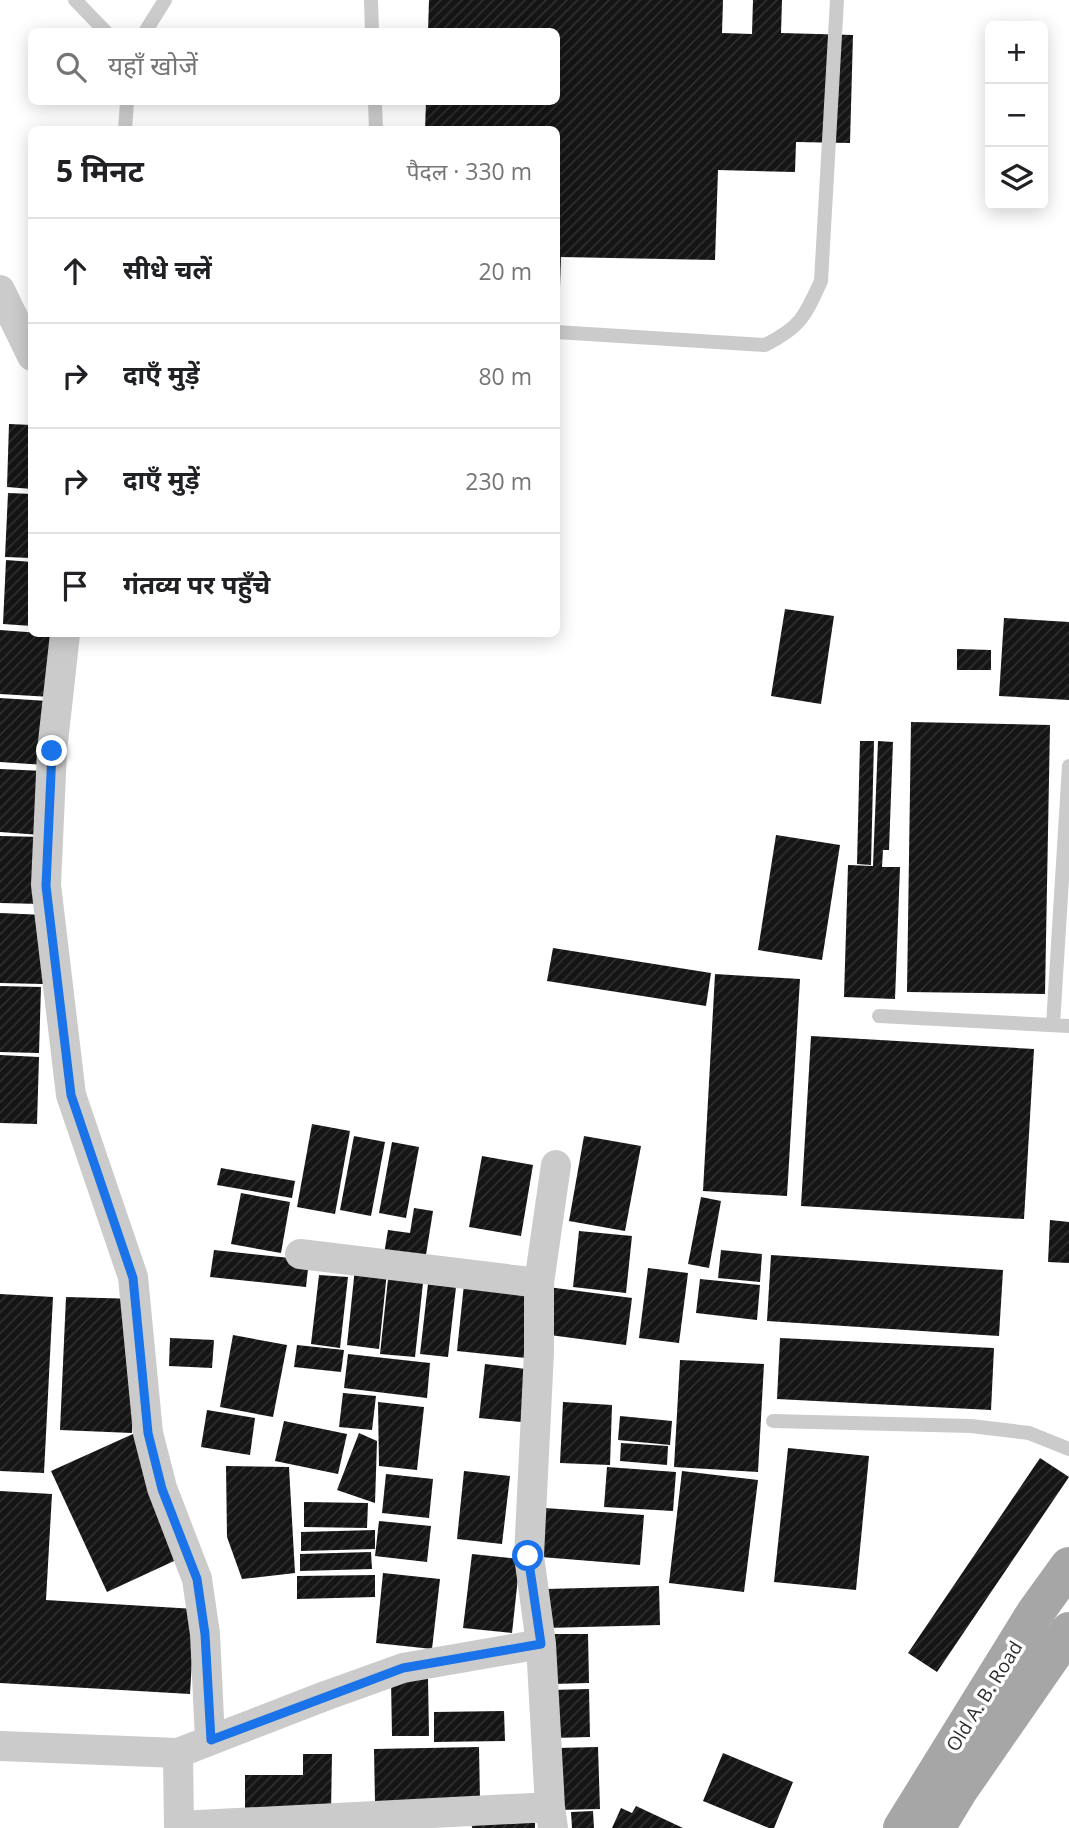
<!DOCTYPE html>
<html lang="hi">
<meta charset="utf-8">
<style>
body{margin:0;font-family:"Open Sans","Noto Sans Devanagari",sans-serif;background:#f2f2f2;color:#202124}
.controls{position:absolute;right:21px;top:21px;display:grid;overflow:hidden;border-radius:10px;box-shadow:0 4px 18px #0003}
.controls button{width:63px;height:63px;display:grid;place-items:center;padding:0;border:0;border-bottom:2px solid #e0e0e0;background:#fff;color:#202124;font:35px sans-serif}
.stop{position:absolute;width:21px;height:21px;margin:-16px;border:5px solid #1a73e8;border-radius:50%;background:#fff}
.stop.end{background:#1a73e8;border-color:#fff;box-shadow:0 2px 7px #0008}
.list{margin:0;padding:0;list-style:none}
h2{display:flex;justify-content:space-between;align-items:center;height:91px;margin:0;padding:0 28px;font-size:30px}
h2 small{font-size:23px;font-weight:400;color:#757577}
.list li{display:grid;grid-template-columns:46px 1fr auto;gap:21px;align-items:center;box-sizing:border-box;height:105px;padding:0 28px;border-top:2px solid #e0e0e0}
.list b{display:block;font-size:26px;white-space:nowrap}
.list em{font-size:23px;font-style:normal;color:#757577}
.icon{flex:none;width:38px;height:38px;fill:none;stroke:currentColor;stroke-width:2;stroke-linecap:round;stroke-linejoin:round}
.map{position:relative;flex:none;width:1069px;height:1828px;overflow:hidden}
.search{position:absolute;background:#fff;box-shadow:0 4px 18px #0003;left:28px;top:28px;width:532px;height:77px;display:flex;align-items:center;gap:18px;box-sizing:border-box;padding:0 24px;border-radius:10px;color:#757577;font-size:26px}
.panel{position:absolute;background:#fff;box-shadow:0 4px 18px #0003;left:28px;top:126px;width:532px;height:511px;border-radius:10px}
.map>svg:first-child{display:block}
.building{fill:url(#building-hatch)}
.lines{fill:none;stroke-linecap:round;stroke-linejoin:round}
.service{stroke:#cbcbcb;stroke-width:14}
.minor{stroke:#cbcbcb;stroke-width:30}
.primary{stroke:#a6a6a6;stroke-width:38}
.route{stroke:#1a73e8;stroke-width:9}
.labels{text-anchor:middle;stroke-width:7;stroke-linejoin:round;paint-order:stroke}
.street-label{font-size:19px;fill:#2e2e2e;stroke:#fff}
</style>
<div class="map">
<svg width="1069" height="1828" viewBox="0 0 1069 1828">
<defs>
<pattern id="building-hatch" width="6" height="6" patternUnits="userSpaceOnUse" patternTransform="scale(1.75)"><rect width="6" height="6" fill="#151515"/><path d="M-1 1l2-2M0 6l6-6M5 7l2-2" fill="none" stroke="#2f2f2f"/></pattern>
</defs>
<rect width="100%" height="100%" fill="#fff"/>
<path class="building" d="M429 0H723L722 33 752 34 753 0H782L781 33 853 35 850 143 796 142 795 172 718 170 715 260 561 257 560 287H556V130H425L426 102H556V32H428Z
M9 424 32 425V489L7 487Z
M8 493 32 494V558L5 557Z
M6 560 32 562V626L3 624Z
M785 609 834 616 821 704 771 696Z
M1004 618 1069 622V700L999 696Z
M0 630 53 634 51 697 0 694Z
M957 649 991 650V670H957Z
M0 698 48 701 45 765 0 762Z
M911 722 1050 725 1045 994 907 992Z
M860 741H874L871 865 857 864Z
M878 741 893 742 889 850H883L882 867H900L895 999 844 997 848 865 873 866Z
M0 769 44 771 41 835 0 832Z
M776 835 840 845 822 960 758 950Z
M0 836 43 837 41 904 0 903Z
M0 913 45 915 43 984 0 983Z
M553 948 711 973 706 1006 547 981Z
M715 974 800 979 787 1196 703 1191Z
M0 986 41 987 39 1053 0 1052Z
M811 1036 1034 1049 1024 1219 801 1206Z
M0 1055 39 1057 37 1124 0 1123Z
M312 1124 350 1131 335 1214 297 1207Z
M354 1136 385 1142 371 1216 340 1210Z
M584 1136 641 1146 625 1231 569 1221Z
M392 1142 419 1147 406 1218 379 1213Z
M482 1156 533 1165 521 1236 469 1227Z
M221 1168 295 1181 292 1198 217 1185Z
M241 1193 290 1202 281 1253 231 1244Z
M701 1197 721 1201 709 1268 688 1264Z
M414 1208 433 1211 425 1261 384 1254 388 1230 410 1233Z
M1050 1220 1069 1222V1263L1048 1262Z
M579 1231 632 1236 626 1293 573 1287Z
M214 1250 309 1260 306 1287 210 1277Z
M721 1250 762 1254 760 1282 718 1278Z
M771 1255 1003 1270 999 1336 767 1321Z
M355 1268 387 1272 379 1349 347 1345Z
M648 1268 688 1273 679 1343 639 1338Z
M319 1275 348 1277 340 1348 311 1344Z
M388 1279 423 1283 415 1357 380 1354Z
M700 1279 760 1285 757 1320 696 1313Z
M428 1284 456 1287 448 1357 420 1354Z
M464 1284 534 1291 526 1358 457 1351Z
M548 1287 632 1298 626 1345 542 1334Z
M0 1294 53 1297 44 1473 0 1471Z
M66 1297 138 1299 132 1433 60 1430Z
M233 1335 287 1345 273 1417 220 1407Z
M170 1338 214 1340 212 1368 169 1366Z
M780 1338 994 1348 991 1410 777 1399Z
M297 1345 344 1350 341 1372 294 1367Z
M348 1354 430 1363 427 1398 344 1388Z
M680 1360 764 1364 758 1472 674 1467Z
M485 1364 526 1369 521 1422 479 1418Z
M343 1393 376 1396 372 1430 339 1427Z
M378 1402 424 1407 417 1470 379 1466Z
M563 1402 612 1405 610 1465 560 1463Z
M207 1410 255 1418 250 1455 201 1447Z
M620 1416 672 1421 670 1445 618 1440Z
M284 1421 347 1434 338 1474 275 1461Z
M144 1429 200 1549 107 1592 51 1471Z
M359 1433 377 1441 375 1503 337 1490Z
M621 1443 668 1446 667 1465 620 1461Z
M788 1448 869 1456 856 1590 774 1582Z
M1040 1458 1069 1477 937 1672 908 1653Z
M226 1466 289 1467 295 1573 242 1579 227 1537Z
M607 1467 676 1472 673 1511 604 1507Z
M464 1471 510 1476 502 1544 457 1539Z
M682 1471 758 1480 744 1592 669 1583Z
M386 1474 433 1479 429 1518 382 1513Z
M0 1491 52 1494 46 1600 195 1609 190 1694 0 1683Z
M304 1502 368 1503 367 1528 304 1527Z
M545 1508 644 1515 640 1565 541 1557Z
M379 1521 431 1526 427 1562 375 1556Z
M375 1530V1549L301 1551V1532Z
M371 1552 372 1569 300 1571V1554Z
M472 1554 520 1559 512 1633 463 1628Z
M383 1573 440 1579 432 1649 376 1643Z
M375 1575V1597L297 1599V1576Z
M659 1586 660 1625 546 1628V1589Z
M551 1634H588L589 1683 552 1684Z
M428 1679 429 1736H392L391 1680Z
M589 1689 590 1737 552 1738 551 1690Z
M504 1711 505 1741 434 1742V1712Z
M479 1747 480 1801 375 1802 374 1749Z
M598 1747 600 1809 558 1810 557 1748Z
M723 1753 793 1782 774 1828H769L703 1801Z
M303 1754H332L331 1812 245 1811V1775H303Z
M636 1806 683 1828H612L621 1808 632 1813Z
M593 1811 594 1828H572L571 1812Z
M471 1814H535V1828H472Z"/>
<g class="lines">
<path class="service" d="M75 0 106 32
M371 0 372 32
M145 32 165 0
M375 102 376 130
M125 130 127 102
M556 332 765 345C801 327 805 316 821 281L837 0
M879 1016 1069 1026
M1053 1025 1069 766
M773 1421 971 1426 1029 1433 1069 1449"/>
<path class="minor" d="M0 290 32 356
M65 634 52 751 46 885 71 1095 133 1277 148 1433 162 1488 197 1579 205 1634 210 1740
M300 1254 539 1283
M541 1644 529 1556 539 1352V1283L556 1165
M0 1746 178 1753 179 1828
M178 1753 325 1696 403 1668 541 1644 550 1807 553 1828
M179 1826 550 1807"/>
<path class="primary" d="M902 1828 1035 1613 1069 1566
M936 1828 959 1790 1069 1631"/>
</g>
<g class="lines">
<path class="route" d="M52 751 46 886 71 1095 133 1278 148 1433 162 1489 197 1579 205 1634 211 1740 403 1668 541 1644 528 1556"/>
</g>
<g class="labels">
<g class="street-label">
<text transform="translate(984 1696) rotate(-58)" y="7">Old A. B. Road</text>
</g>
</g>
</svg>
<div class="controls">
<button>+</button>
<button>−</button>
<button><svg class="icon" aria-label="layers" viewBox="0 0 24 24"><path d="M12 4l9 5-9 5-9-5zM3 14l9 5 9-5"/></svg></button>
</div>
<div class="stop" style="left:528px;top:1556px"></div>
<div class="stop end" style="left:52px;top:751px"></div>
<div class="search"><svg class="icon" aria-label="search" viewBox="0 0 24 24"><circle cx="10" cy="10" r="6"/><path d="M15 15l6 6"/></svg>यहाँ खोजें</div>
<section class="panel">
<h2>5 मिनट<small>पैदल · 330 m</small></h2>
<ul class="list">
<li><svg class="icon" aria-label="ahead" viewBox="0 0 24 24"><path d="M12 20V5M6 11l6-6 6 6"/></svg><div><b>सीधे चलें</b></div><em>20 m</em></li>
<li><svg class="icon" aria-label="right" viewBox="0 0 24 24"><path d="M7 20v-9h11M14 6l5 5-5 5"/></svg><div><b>दाएँ मुड़ें</b></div><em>80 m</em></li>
<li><svg class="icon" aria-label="right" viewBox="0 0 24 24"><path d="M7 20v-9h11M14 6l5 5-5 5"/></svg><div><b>दाएँ मुड़ें</b></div><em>230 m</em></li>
<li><svg class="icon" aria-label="arrive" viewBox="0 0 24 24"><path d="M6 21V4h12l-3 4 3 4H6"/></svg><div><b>गंतव्य पर पहुँचे</b></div></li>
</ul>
</section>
</div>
